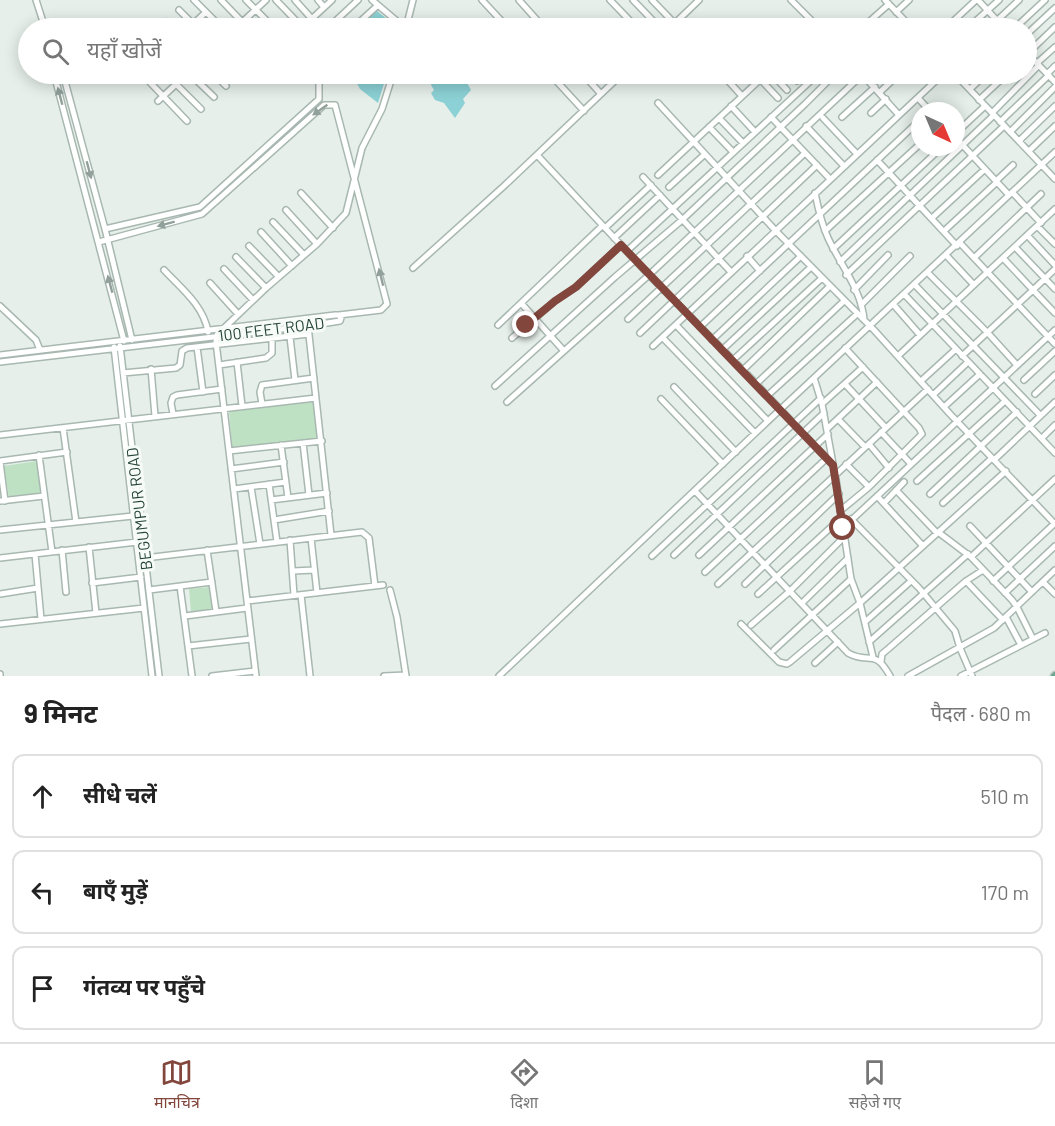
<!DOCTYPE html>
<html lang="hi">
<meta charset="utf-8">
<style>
body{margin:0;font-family:Barlow,"Noto Sans Devanagari",sans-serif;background:#f2f2f2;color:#222}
.compass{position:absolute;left:911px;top:102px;width:54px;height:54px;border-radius:50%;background:#fff;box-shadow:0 3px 15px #0003;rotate:136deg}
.stop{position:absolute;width:18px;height:18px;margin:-14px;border:4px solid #82463c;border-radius:50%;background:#fff}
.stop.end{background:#82463c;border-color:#fff;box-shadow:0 2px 6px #0008}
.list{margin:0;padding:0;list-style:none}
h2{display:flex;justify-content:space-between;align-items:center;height:78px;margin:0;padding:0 24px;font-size:26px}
h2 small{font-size:20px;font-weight:400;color:#767676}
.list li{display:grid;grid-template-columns:39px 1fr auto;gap:18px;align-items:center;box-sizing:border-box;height:84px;margin:0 12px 12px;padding:0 12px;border:2px solid #e0e0e0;border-radius:12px}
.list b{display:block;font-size:22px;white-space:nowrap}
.list em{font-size:20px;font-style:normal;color:#767676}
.icon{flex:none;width:33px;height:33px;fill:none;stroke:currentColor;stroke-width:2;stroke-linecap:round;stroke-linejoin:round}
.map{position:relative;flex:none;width:1055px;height:676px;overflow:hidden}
.search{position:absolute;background:#fff;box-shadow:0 3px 15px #0003;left:18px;right:18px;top:18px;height:66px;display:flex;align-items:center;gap:15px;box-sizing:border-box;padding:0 21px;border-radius:33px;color:#767676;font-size:22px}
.sheet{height:366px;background:#fff}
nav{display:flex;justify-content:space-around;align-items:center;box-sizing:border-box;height:84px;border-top:2px solid #e0e0e0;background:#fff;font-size:16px;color:#767676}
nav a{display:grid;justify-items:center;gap:3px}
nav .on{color:#82463c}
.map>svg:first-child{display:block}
.green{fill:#bee1c4}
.water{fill:#8cd1d5}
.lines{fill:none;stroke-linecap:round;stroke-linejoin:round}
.minor-casing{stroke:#a8b8b1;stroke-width:8}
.major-casing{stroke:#c1cac7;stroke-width:9}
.minor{stroke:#fff;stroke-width:5}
.major{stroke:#69a690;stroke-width:6}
.oneway{fill:#91a09b}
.route{stroke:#82463c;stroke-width:8}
.labels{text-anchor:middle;stroke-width:6;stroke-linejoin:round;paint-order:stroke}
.street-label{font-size:16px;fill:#234237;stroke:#f7fbf8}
</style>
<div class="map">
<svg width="1055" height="676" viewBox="0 0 1055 676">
<rect width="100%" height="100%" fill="#e6efea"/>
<path class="green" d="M313 402 317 438 232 447 229 411Z
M37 461 41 493 9 498 4 466Z
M210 587 213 610 191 612 189 589Z"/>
<path class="water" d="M377 11 398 28H360V25Z
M352 74H387L378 103 360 89Z
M437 74H457L462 79 466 81 471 90 463 99 465 103 455 118 444 103 435 100 431 93 434 90 431 85 436 77Z"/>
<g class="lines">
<g class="minor-casing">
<path id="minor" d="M36 0 45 28
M194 0 222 28
M221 0 248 28
M246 0 274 28
M276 0 303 28
M295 0 312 19
M318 0 324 7
M372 0 405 28
M482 0 508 28
M519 0 544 28
M610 0 637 28
M633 0 660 28
M652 0 679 28
M791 0 819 28
M885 0 912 28
M978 0 1004 28
M179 10 197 28
M896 12 909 0
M166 22 172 28
M189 28 206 12
M236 28 266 0
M302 28 332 0
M328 28 358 0
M353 28 377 6
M406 28 413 0
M670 28 699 0
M862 28 889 4
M946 28 976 0
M968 28 999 0
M989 28 1019 0
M1015 28 1045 0
M1026 35 1055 8
M1026 52 1055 82
M1026 55 1055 27
M1037 63 1055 47
M54 74 124 341
M63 74 105 229 132 340
M142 74 187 121
M166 74 201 109
M190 74 214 97
M214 74 226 86
M550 74 584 111
M583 74 601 94
M685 74H686
M722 74 742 96
M772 74 787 90
M790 74 797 81
M862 74 899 115
M955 74 1055 179
M1047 74 1055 66
M136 78 141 74
M760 79 778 98
M970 89 986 74
M880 92 899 74
M918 98 930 111
M979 100 1007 74
M158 101 187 74
M658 103 775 230 874 330 950 414 1055 524
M731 106 755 132
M871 113 886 99
M992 113 1039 65
M771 117 830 179
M842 117 875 87
M719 118 743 143
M823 118 857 154
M1000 122 1049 75
M806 126 844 166
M709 127 733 152
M1010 132 1055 87
M956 133 985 106
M956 138 1009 195
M1019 141 1055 106
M1029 151 1055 126
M537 155 649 275 743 370 833 465
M877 160 957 246
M658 175 766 74
M643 177 731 272
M996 181 1013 165
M669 187 705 154
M1012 192 1041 223
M301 193 333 228
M815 193C818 208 822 225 828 238 840 264 862 291 864 320
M286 210 317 244
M932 218 985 169
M273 222 304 255
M1037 226 1055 244
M605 228 651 185
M105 229 200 207 319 99V74
M825 231 920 144
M944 231 997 182
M261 232 292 266
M1027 235 1055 265
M614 238 660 195
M99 242 202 214 324 105H335L387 304 381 310 339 315
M960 243 1055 344
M249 246 279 277
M1015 247 1055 289
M833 249 942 147
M627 251 818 74
M946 255 974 285
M747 256 760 271
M236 257 266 288
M974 258 1041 194
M1003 258 1033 290 1055 269
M840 262 994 115
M413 268 504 186 622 74
M224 269 253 300
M164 270C181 288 204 306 208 332
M928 273 987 332 1017 365
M846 275 1004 126
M210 283 238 314
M915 285 1040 415
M854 290 888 255
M904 294 1055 453
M521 303 564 351
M893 304 920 335
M861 305 910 256
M0 306 36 340 40 350
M628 319 805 153
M498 325 602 226
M676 325 768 421
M308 326 331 535
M700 327 920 120
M223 329 266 288 317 244 346 213 362 148 382 109 393 74
M640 333 817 165
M217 335 216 342 256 676
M290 337 295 380
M512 338 555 301 576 287 621 245
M663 338 755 433
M712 340 801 256
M120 346 159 676
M653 346 943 74
M114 347 152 676
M197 347 203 392
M722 350 811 267
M0 355 335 315H339L341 318 340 321 308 326 0 362
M898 356 1055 209
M962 356 1033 290 1055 313
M733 360 822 278
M237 362 242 406
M219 365 266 358 272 353V338
M151 369 155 416
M743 370 830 286
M123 373 176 368 180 365 182 351 187 348 309 334
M814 378 822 404 833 464
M1024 380 1055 351
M921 381 956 349
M756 384 844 301
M845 384 886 428
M495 386 615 277 682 220 805 104 835 74
M674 387 736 452
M1035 394 1055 375
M933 395 968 362
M767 396 857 314
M661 399 723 464
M507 402 649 275 863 74
M262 404 260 392 262 385 314 378
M822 404 863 367
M944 407 980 374
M173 414 171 403 173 397 177 395 222 389
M838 419 865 447
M63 428 76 522
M827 429 877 382
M881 432 911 464
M0 435 316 398
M1042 438 1055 425
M303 443 309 495
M869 444 889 468
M281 445 288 498
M229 451 322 441
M39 455 52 552
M994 460 1055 402
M0 461 67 452
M0 462 5 501
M846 464 869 487
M231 469 284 462
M835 473 851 579 860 603 873 657
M917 481 1005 401
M269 484 277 542
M251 487 260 544
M234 489 286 482
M896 490 937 533
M695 491 848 653C869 665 874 647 890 676
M930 494 1017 412
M877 496 923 546
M271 500 327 493
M0 501 44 496
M884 503 904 482
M943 503 992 458
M840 511 869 487 922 434 919 428 845 348
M851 519 919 588 955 631 960 648 972 676
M274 520 329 511
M970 526 1032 592
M843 528 1055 330
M0 530 133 516
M938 532 971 557 1012 600 1017 607 1033 639
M311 538 317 593
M290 540 294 595
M89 547 96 613
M62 550 66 592
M207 550 216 611
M35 554 41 619
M674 555 824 413
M699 555 828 434
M652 556 821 398
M971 557 1055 479
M0 558 137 542
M145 558 362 532 369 538 375 586
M293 571 314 570
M705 572 827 458
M966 581 1003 620
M993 581 1055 523
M1043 582 1055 594
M92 583 141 577
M718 584 928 389
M745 584 839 494
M180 586 192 676
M149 590 212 582
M390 590 397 617 406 676
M1005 593 1055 546
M0 594 38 588
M758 594 841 518
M301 595 310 676
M247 601 383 585
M802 603 848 558
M185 616 247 608
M1006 617 1021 645
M865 622 911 581
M0 624 144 608
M741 624 779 662 787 664 790 662 860 603 1006 471
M751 625 790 591 844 537
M869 642 968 554
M188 646 251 639
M774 650 851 579
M881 662 882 654 888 649 966 581 983 570
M815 663 838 642
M0 674V676
M212 676 255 671
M384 676 406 675
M499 676 768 421 1055 152
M908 676 994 628 1055 570
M961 676 1045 633"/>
</g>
<g class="major-casing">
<path id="major" d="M1054 676 1055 675"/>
</g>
<use href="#minor" class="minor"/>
<use href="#major" class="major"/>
</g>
<defs><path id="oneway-solid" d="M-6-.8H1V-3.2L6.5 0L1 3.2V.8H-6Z" transform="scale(1.5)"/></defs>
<g class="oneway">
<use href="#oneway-solid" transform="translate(60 96) rotate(-105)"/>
<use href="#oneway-solid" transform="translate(320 110) rotate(145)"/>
<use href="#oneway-solid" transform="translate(89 170) rotate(75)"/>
<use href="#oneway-solid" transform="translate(166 224) rotate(165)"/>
<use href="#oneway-solid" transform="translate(381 277) rotate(-104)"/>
<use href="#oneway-solid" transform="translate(110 284) rotate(-105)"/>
</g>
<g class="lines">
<path class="route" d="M526 325 555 301 576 287 621 245 833 465 843 528"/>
</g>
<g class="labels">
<g class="street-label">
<text transform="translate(271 329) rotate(-7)" y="6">100 FEET ROAD</text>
<text transform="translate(139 509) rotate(-97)" y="6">BEGUMPUR ROAD</text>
</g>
</g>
</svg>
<svg class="compass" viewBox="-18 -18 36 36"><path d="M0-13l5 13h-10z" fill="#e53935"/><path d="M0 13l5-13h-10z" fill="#767676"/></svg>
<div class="stop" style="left:843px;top:528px"></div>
<div class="stop end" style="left:526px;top:325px"></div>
<div class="search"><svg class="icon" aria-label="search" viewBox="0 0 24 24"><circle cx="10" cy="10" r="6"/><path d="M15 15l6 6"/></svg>यहाँ खोजें</div>
</div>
<section class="sheet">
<h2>9 मिनट<small>पैदल · 680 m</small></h2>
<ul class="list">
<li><svg class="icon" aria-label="ahead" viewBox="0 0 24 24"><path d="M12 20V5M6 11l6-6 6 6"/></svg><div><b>सीधे चलें</b></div><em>510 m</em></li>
<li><svg class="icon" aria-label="left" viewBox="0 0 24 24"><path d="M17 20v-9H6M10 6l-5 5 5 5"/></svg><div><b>बाएँ मुड़ें</b></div><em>170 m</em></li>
<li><svg class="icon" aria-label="arrive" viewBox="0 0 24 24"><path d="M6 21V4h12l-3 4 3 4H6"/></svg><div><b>गंतव्य पर पहुँचे</b></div></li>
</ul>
</section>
<nav>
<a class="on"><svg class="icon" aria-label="map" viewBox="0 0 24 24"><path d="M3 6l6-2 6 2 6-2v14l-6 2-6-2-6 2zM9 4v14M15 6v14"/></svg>मानचित्र</a>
<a><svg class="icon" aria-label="directions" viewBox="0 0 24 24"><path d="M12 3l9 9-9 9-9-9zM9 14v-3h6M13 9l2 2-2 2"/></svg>दिशा</a>
<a><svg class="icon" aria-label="saved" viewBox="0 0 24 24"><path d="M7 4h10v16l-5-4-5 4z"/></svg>सहेजे गए</a>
</nav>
